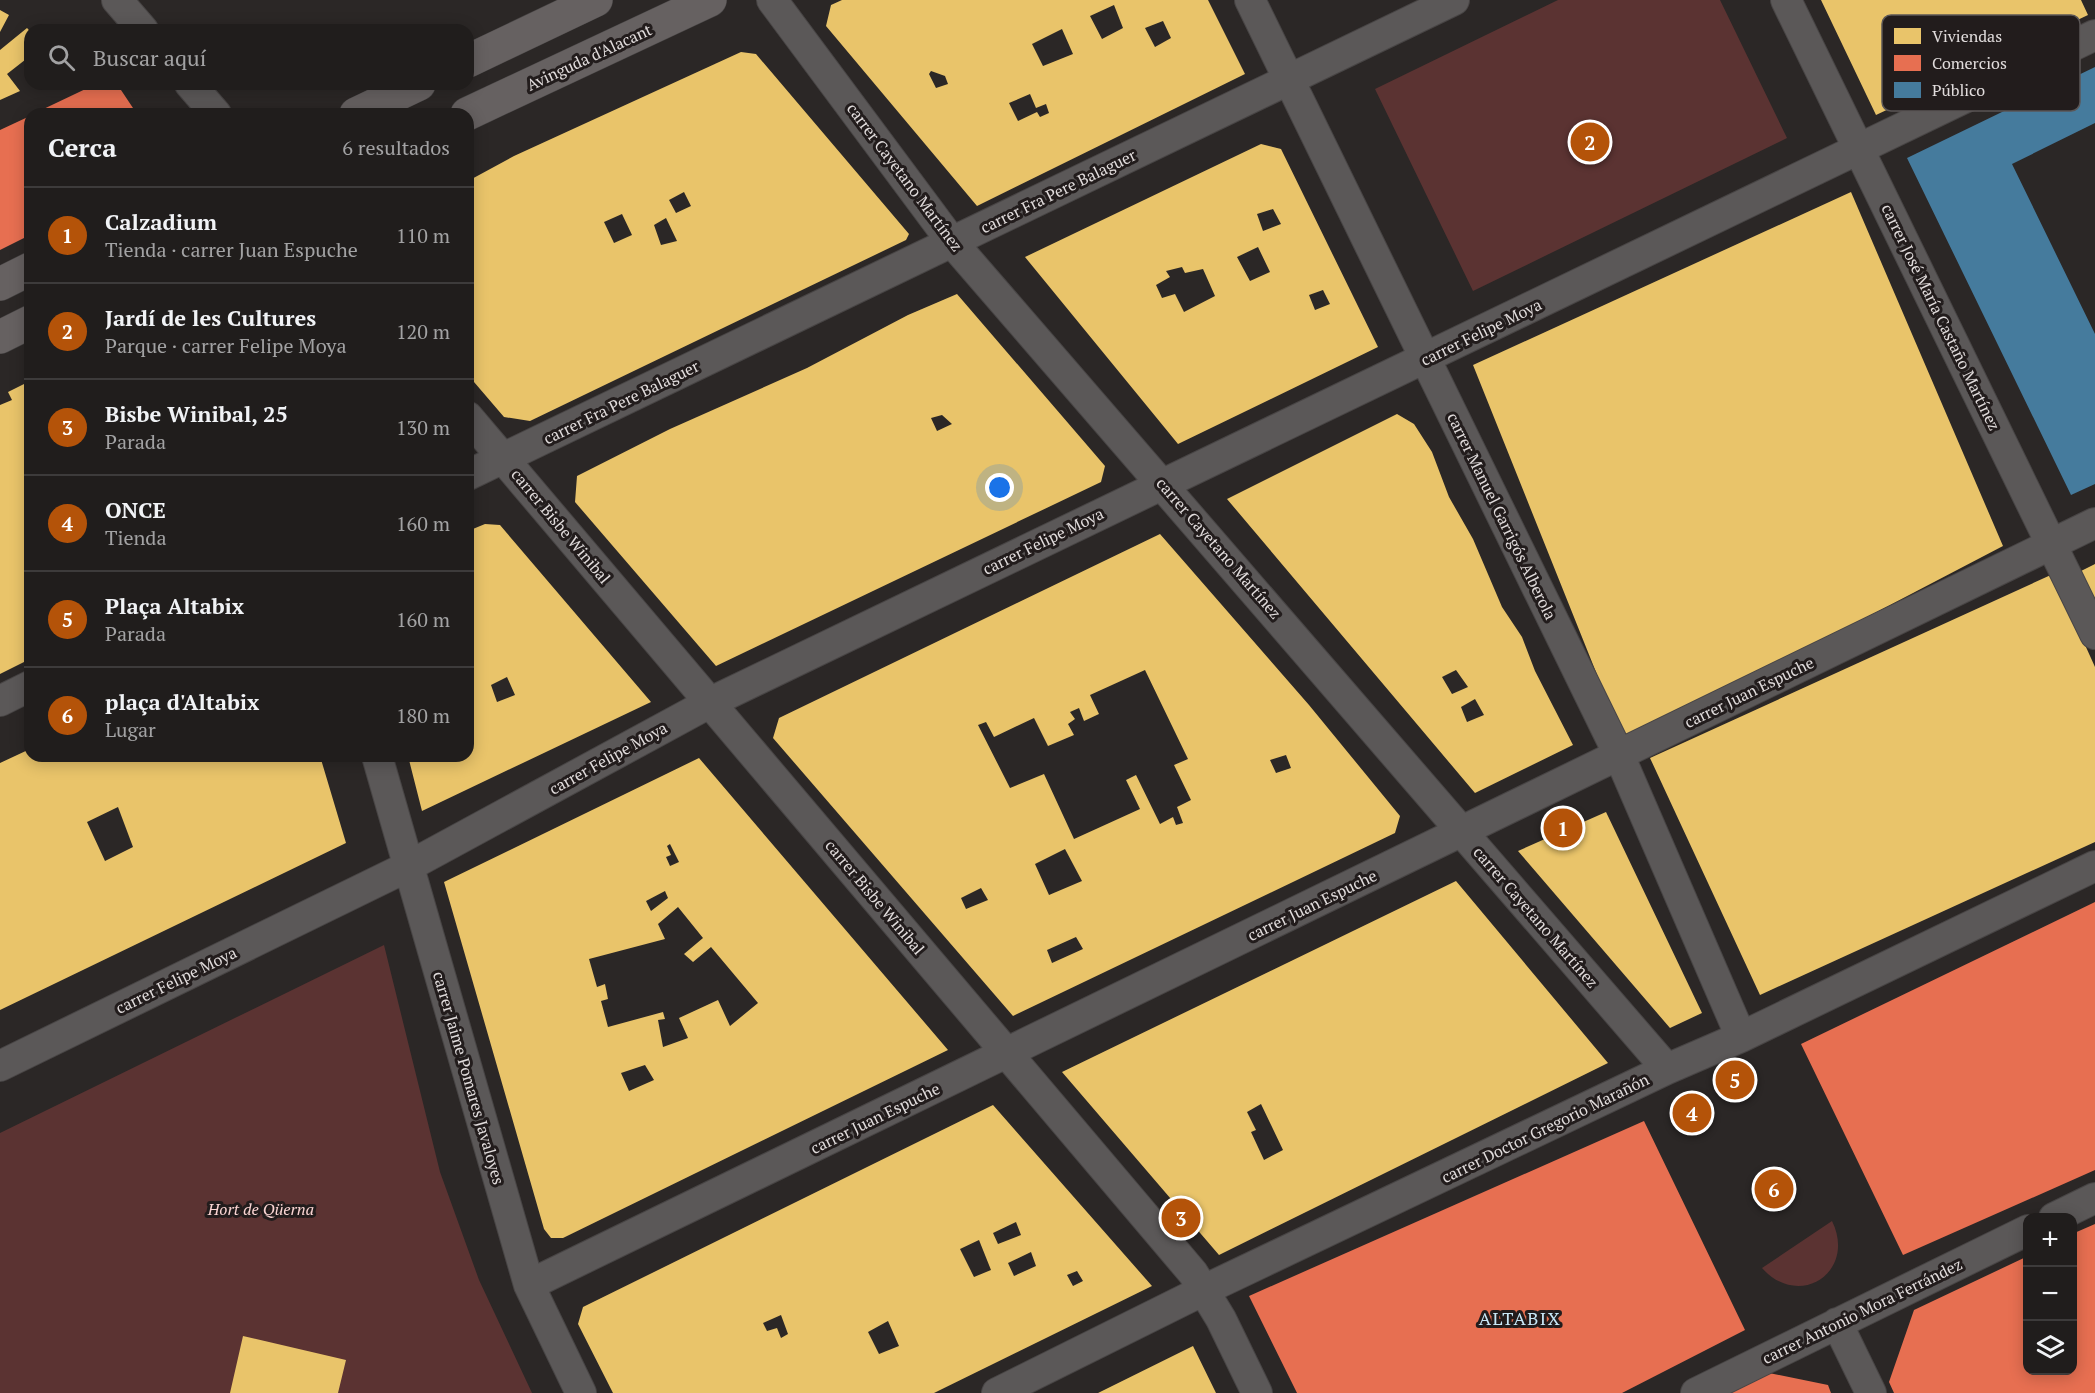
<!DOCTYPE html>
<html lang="es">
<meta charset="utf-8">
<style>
body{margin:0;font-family:"PT Serif",serif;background:#2d2a29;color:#f1f3f6}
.controls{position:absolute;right:18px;bottom:18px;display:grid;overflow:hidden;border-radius:12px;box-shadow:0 3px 15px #0003}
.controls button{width:54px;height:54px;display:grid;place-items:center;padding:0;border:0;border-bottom:2px solid #3d3b3b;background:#201d1c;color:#f1f3f6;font:30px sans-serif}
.you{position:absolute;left:1000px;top:488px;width:21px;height:21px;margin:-15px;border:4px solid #fff;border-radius:50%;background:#1a73e8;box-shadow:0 0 0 9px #1a73e833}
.badge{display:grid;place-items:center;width:39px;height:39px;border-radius:50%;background:#b45309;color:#fff;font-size:20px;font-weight:700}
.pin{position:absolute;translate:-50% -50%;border:3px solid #fff;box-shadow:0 2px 6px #0006}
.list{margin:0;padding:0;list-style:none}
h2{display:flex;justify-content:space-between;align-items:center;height:78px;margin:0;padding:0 24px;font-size:26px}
h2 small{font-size:20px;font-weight:400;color:#a2a2a3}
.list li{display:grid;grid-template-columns:39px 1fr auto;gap:18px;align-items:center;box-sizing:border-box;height:96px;padding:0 24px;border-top:2px solid #3d3b3b}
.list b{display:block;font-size:22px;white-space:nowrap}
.list p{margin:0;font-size:20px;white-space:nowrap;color:#a2a2a3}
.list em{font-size:20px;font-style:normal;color:#a2a2a3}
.icon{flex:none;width:33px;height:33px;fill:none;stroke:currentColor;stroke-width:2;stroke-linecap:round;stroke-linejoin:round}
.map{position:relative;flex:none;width:2095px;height:1393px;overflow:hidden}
.search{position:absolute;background:#201d1c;box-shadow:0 3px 15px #0003;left:24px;top:24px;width:450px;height:66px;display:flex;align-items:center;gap:15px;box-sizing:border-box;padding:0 21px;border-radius:18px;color:#a2a2a3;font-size:22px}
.panel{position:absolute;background:#201d1c;box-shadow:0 3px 15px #0003;left:24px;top:108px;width:450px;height:654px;border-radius:18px}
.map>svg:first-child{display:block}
.green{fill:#5b3332}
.homes{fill:#e9c46a;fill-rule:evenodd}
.shops{fill:#e76f51}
.public{fill:#457b9d}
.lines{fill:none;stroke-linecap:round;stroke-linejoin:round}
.street-casing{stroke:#484545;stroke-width:32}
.secondary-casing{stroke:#484545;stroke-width:34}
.street{stroke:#5b5858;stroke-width:30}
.secondary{stroke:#666161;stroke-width:33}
.labels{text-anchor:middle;stroke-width:6;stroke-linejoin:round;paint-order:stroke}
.street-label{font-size:16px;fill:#e1dcdc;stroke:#221c1c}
.park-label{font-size:16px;font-style:italic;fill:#fbd5d3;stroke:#221c1c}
.neighbourhood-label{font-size:18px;letter-spacing:1.5px;fill:#c8e8f8;stroke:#221c1c}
.key{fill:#221c1c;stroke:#5b5656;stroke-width:1.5}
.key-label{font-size:16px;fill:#e1dcdc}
</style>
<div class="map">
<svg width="2095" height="1393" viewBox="0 0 2095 1393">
<rect width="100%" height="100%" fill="#2b2726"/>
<path class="green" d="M1558 0H1720L1787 138 1473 291 1375 89Z
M384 945 440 1172 479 1280 532 1393H0V1133Z
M1832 1221C1857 1272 1799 1310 1762 1268Z"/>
<path class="homes" d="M842 0H1208L1245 74 977 206 826 26 831 5ZM1114 5 1123 28 1102 39 1090 16ZM1163 21 1171 38 1155 47 1145 28ZM1062 29 1073 54 1043 66 1032 44ZM931 71 945 76 948 84 936 88 929 74ZM1030 94 1036 108 1046 104 1049 113 1040 117 1037 112 1018 121 1009 103Z
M1821 0H2081L2088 15 1876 115Z
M0 10 9 15 0 32Z
M27 28 30 31V56L7 74 20 91 0 100V50Z
M741 52 756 54 909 234 906 240 530 421 504 417 468 375V181L514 156ZM684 192 691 206 676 213 669 200ZM622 214 632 235 614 243 604 222ZM666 218 677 241 661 245 654 225Z
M1261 144 1281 149 1378 347 1178 444 1025 257ZM1273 209 1281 224 1263 231 1257 214ZM1258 247 1270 272 1250 281 1237 257ZM1182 267 1185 273 1203 269 1215 296 1184 312 1175 294 1162 298 1156 285 1170 277 1166 271ZM1323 290 1330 304 1315 310 1309 295Z
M1851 192 2003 546 1643 734 1622 737 1473 365Z
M957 294 1105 466 1101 482 716 666 575 502 577 476 670 429 807 368 908 315ZM942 415 952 424 937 431 931 418Z
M30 381V659L0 674V405L12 400 8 392Z
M1397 414 1414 424 1432 452 1449 497 1473 539 1502 607 1522 637 1535 671 1573 745 1475 793 1227 499ZM1456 670 1468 687 1452 694 1442 677ZM1475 699 1484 715 1467 722 1461 707Z
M485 524 500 525 651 702 422 811 408 756H468V531ZM507 677 515 695 497 702 491 685Z
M1160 534 1309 705 1400 816 1395 833 1013 1016 773 738 779 718ZM1145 670 1188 759 1174 765 1191 800 1177 807 1183 823 1176 825 1173 817 1160 824 1136 775 1126 780 1140 809 1074 839 1044 774 1010 788 978 725 986 722 994 737 1034 718 1048 746 1074 735 1068 724 1075 719 1070 712 1079 708 1084 721 1099 714 1090 695ZM1286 755 1291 768 1276 773 1270 760ZM1065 849 1082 881 1049 895 1035 864ZM981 888 988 900 966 909 961 898ZM1076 937 1083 949 1052 963 1047 950Z
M2095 564V602L2081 571Z
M2053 574 2095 667V842L1760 995 1650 758Z
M30 749V756H320L346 843 0 1010V763ZM118 807 133 847 105 861 87 822Z
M699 758 948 1050 563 1238H551L544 1229 444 882ZM670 844 679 862 670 866 666 857 671 855 667 846ZM665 891 668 898 651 911 646 901ZM678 907 703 938 684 954 693 962 711 947 758 1003 730 1026 718 1000 679 1018 688 1038 663 1047 658 1020 665 1019 663 1012 608 1027 601 1001 608 999 605 984 597 987 589 959 665 939 658 924ZM645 1065 654 1080 629 1091 621 1073Z
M1606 812 1702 1013 1670 1028 1518 851Z
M1456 881 1608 1063 1219 1255 1062 1072ZM1261 1104 1283 1150 1264 1160 1251 1132 1256 1130 1247 1112Z
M993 1105 1152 1286 934 1393H613L578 1324 583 1307ZM1016 1222 1021 1235 998 1244 993 1233ZM979 1240 991 1270 974 1277 960 1249ZM1031 1252 1036 1266 1014 1276 1008 1263ZM1077 1271 1083 1281 1073 1286 1067 1275ZM781 1315 788 1334 781 1338 777 1328 767 1331 763 1323ZM888 1321 899 1346 879 1354 868 1332Z
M243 1336 346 1360 338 1393H230Z
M1193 1346 1216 1393H1098Z"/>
<path class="shops" d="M96 84H117L137 114H33Z
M30 116V235L0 250V130Z
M2095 902V1170L1903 1255 1801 1044Z
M1644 1121 1745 1330 1622 1393H1297L1249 1296Z
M2095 1224V1393H1894L1889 1382 1914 1310 2028 1256V1370H2072V1234Z
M1764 1372 1828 1385 1831 1393H1719Z"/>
<path class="public" d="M2095 67V123L2012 164 2095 334V484L2071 495 1907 158Z"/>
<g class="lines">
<g class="street-casing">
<path id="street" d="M117 0 143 30
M772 0 952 242 1667 1069
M1250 0 1619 755 1741 1037
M1786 0 2095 634
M190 84 216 114
M468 417 1193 1273 1221 1319 1257 1393
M468 475 1454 0
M0 701 30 686
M377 756 529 1285 581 1393
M0 1066 409 866 711 702 2095 35
M2054 1218 2095 1198
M529 1285 2095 523
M1837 1323 1871 1393
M997 1393 1204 1290 1667 1069 1741 1037 2095 866
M1696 1393 2028 1230"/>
</g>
<g class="secondary-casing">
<path id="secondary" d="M468 61 596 0
M356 114 419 84
M467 114 710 0
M0 284 30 269
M0 337 30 322"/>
</g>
<use href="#street" class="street"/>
<use href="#secondary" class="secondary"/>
</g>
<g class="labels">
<g class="street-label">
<text transform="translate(589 57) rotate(-25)" y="6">Avinguda d'Alacant</text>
<text transform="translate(905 177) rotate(53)" y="6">carrer Cayetano Martínez</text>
<text transform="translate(1058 191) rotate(-26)" y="6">carrer Fra Pere Balaguer</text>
<text transform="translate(1941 317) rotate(64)" y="6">carrer José María Castaño Martínez</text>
<text transform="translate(1481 332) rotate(-26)" y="6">carrer Felipe Moya</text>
<text transform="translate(621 402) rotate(-26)" y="6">carrer Fra Pere Balaguer</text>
<text transform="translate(1502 516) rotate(64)" y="6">carrer Manuel Garrigós Alberola</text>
<text transform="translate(561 526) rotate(50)" y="6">carrer Bisbe Winibal</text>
<text transform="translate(1043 541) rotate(-26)" y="6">carrer Felipe Moya</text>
<text transform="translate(1219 548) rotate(49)" y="6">carrer Cayetano Martínez</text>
<text transform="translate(1749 692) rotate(-26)" y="6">carrer Juan Espuche</text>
<text transform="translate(608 758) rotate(-29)" y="6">carrer Felipe Moya</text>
<text transform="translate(875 897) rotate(50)" y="6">carrer Bisbe Winibal</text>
<text transform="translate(1312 905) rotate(-26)" y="6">carrer Juan Espuche</text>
<text transform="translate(1536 917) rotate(49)" y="6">carrer Cayetano Martínez</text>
<text transform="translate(176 980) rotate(-26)" y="6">carrer Felipe Moya</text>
<text transform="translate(469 1078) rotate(74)" y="6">carrer Jaime Pomares Javaloyes</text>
<text transform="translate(875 1118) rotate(-26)" y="6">carrer Juan Espuche</text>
<text transform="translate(1545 1128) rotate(-26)" y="6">carrer Doctor Gregorio Marañón</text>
<text transform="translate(1862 1311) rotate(-26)" y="6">carrer Antonio Mora Ferrández</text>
</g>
<g class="park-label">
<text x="261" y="1215">Hort de Qüerna</text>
</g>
<g class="neighbourhood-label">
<text x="1520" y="1325">ALTABIX</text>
</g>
</g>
<rect x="1882" y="15" width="198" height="96" rx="9" class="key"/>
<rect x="1894" y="28" width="27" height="16" fill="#e9c46a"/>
<rect x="1894" y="55" width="27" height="16" fill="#e76f51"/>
<rect x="1894" y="82" width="27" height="16" fill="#457b9d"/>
<g class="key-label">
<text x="1932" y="42">Viviendas</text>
<text x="1932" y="69">Comercios</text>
<text x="1932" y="96">Público</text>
</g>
</svg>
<div class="controls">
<button>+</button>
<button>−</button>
<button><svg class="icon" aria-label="layers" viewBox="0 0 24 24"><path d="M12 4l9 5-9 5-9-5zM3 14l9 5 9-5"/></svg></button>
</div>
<div class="you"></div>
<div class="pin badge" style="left:1563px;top:828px">1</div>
<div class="pin badge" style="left:1590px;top:142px">2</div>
<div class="pin badge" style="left:1181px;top:1218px">3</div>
<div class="pin badge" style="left:1692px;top:1113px">4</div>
<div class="pin badge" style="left:1735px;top:1080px">5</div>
<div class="pin badge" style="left:1774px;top:1189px">6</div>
<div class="search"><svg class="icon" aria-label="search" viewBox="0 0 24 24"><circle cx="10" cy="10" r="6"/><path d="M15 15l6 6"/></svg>Buscar aquí</div>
<section class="panel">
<h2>Cerca<small>6 resultados</small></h2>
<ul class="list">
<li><span class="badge">1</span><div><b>Calzadium</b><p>Tienda · carrer Juan Espuche</p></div><em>110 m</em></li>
<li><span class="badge">2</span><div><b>Jardí de les Cultures</b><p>Parque · carrer Felipe Moya</p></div><em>120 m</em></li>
<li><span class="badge">3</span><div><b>Bisbe Winibal, 25</b><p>Parada</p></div><em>130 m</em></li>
<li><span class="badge">4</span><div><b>ONCE</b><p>Tienda</p></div><em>160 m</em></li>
<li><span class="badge">5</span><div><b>Plaça Altabix</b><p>Parada</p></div><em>160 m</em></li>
<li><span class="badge">6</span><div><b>plaça d'Altabix</b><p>Lugar</p></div><em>180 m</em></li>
</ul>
</section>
</div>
